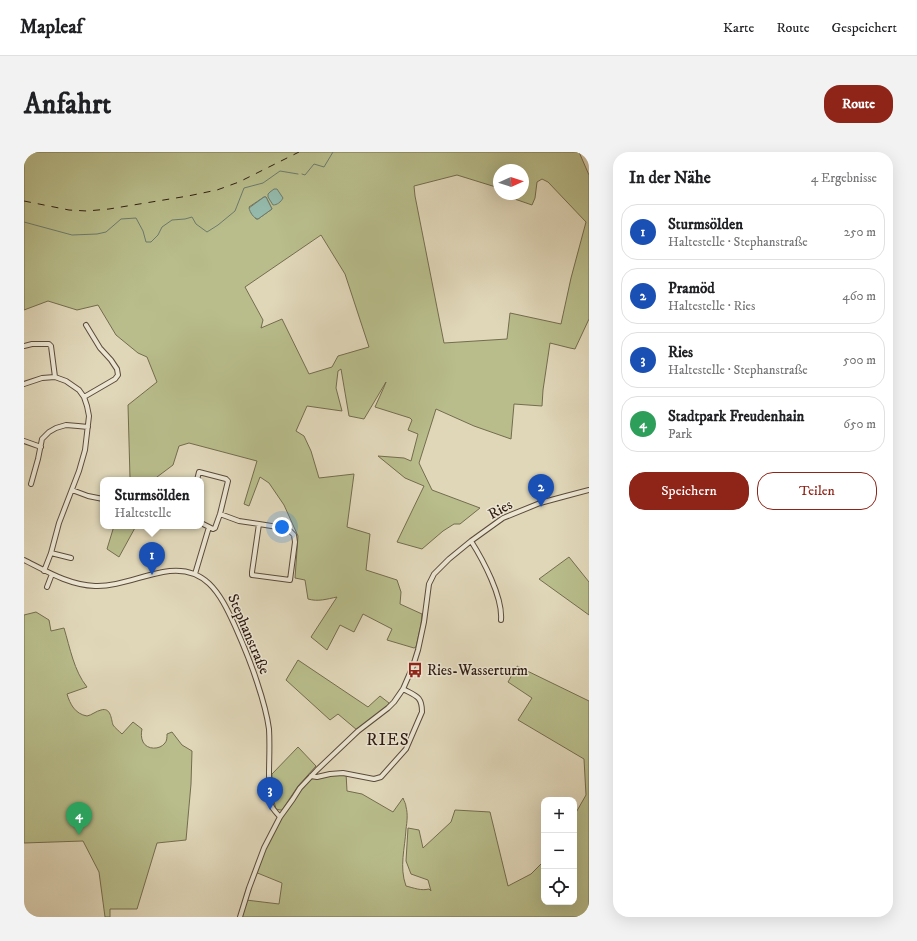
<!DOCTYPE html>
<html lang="de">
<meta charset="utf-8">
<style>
body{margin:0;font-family:"IM FELL DW Pica",serif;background:#f2f2f2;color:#202124}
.controls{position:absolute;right:12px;bottom:12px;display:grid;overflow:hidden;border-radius:8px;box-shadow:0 4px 16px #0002}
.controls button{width:36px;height:36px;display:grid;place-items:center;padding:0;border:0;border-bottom:1px solid #e0e0e0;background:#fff;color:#202124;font:20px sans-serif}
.compass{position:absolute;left:469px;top:12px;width:36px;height:36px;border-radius:50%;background:#fff;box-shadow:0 4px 16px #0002;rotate:87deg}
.you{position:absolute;left:258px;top:375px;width:14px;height:14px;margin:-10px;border:3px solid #fff;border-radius:50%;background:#1a73e8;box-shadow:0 0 0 6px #1a73e833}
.badge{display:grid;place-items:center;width:26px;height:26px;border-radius:50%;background:#8f2418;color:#fff;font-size:13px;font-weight:700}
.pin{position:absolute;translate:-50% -33px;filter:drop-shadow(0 1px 2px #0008)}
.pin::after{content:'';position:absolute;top:21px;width:14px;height:12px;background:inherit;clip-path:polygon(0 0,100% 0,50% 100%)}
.popup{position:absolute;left:76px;top:325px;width:104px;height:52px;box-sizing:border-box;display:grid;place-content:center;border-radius:8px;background:#fff;filter:drop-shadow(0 1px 3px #0005);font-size:13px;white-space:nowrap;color:#757577}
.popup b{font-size:15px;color:#202124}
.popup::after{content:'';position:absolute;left:50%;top:100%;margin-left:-8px;border:8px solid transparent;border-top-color:#fff}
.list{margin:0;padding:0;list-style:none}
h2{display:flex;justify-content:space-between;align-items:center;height:52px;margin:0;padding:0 16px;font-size:17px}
h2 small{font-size:13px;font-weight:400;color:#757577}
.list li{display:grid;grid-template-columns:26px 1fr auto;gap:12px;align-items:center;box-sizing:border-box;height:56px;margin:0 8px 8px;padding:0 8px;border:1px solid #e0e0e0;border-radius:16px}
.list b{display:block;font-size:15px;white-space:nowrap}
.list p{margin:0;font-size:13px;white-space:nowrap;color:#757577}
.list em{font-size:13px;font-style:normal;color:#757577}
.actions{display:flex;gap:8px;padding:12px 16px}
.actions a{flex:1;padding:9px 0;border:1px solid #8f2418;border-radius:16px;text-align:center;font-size:14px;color:#8f2418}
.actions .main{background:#8f2418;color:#fff}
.icon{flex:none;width:22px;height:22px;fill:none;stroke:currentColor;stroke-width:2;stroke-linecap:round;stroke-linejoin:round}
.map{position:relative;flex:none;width:565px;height:765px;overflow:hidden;border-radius:16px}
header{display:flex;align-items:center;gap:24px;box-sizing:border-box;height:56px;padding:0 20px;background:#fff;border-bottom:1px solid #e0e0e0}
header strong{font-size:19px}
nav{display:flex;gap:22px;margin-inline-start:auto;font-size:14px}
.intro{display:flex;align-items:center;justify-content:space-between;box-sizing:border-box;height:96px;padding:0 24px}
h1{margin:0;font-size:28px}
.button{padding:10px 18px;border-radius:16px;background:#8f2418;color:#fff;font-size:14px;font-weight:700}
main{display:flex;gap:24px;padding:0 24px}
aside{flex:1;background:#fff;border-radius:16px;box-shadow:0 4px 16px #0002}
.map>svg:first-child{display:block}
.green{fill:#b8bd8b;stroke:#746c4f;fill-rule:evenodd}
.water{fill:#94baac;stroke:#6c7b6f}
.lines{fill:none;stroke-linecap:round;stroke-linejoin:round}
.stream{stroke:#6c7b6f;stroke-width:1}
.minor-casing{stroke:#5b4b3c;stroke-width:6}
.minor{stroke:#ebe5d2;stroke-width:4}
.rail{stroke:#2f1c13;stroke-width:1;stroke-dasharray:7 7;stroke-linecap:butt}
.labels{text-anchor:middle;stroke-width:3;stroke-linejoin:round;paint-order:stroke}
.street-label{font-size:15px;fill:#2f1c13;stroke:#ebe5d2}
.poi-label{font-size:15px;fill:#2f1c13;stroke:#ebe5d2;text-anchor:start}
.quarter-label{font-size:17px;letter-spacing:1px;fill:#2f1c13;stroke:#ebe5d2}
</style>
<header>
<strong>Mapleaf</strong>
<nav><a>Karte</a><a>Route</a><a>Gespeichert</a></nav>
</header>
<div class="intro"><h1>Anfahrt</h1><a class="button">Route</a></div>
<main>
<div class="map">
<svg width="565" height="765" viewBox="0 0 565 765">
<rect width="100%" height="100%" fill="#e0d7b9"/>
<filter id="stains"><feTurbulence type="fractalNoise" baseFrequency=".005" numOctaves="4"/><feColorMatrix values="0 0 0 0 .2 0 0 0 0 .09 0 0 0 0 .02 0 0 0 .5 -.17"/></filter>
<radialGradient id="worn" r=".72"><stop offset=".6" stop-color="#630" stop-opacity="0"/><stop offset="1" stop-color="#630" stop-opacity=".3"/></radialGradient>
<path class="green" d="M0 0H555L565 23V167L551 197 546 196 526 191 519 238 518 254 490 252 487 287 450 274 412 257 395 311 408 338 456 356 436 372H430L419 379 398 397 373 390 400 334 381 326 354 304 380 306 387 309 394 282 384 278 388 268 386 266 351 255 360 235 362 230 340 267 325 264 317 217 314 219 312 236 318 259 283 254 272 279 280 284 287 299 295 326 330 322 323 375 346 382 342 418 373 428 377 440 376 452 398 462 397 472 392 495 390 496 363 488 368 477 339 462 330 480 316 473 303 498 287 485 313 445C303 447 294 450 284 447L281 428 271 426 274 384 260 353 245 331 236 325 225 354 220 352 233 309 165 291 155 294 149 313 129 328H104L106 326 104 253 133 230 123 205 114 201 92 183 74 153 53 158 24 149 0 158ZM475 18H499V42H483L482 44 508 53 511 46 513 30 518 27 524 30 562 70 547 126 537 172 486 161 483 187 420 191 391 44 390 34 433 23 475 36ZM240 45H242L248 57 234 67H232L225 55ZM297 83 321 122 345 195 314 204 308 215 285 222 258 167 237 176 239 168 221 135Z
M90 374H112L95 405 83 397Z
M545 405 565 430V463L515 427Z
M12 460 25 468 27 479 40 476C46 496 50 519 63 535L43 542C46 552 51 562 63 564 68 563 72 559 77 558 87 555 87 567 89 573 91 576 95 579 98 582L109 570 118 577C117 581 117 586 119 590 123 598 136 598 141 591 143 589 143 585 143 582L148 580 158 593 168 599 167 632 162 688 133 691 113 757H86V765H81L75 720 59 689 0 691V463Z
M274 508 344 555 356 544 365 551 364 553 333 578 314 562 306 568 262 528Z
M493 514 565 549V757L558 765H216L222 748 255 752 258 731 231 720 256 665 287 624 322 621 323 639 338 642 369 660 379 646C380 649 382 652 382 655 384 662 383 670 382 677 381 696 375 715 382 734 390 736 397 739 405 737L407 739 404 728 387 722 382 709 384 676 395 678 399 696 427 670 431 658 466 660 484 734 507 722 520 709V750H550V664L562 643 560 607 494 568 508 546 484 530Z
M274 595 292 614 274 634 258 658H256L252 657C248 644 248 635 248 622Z"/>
<path class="water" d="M250 37H253L259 46C257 50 253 53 249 53L244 45V42L246 40Z
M240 45H242L248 57 234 67C229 66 226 60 225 56Z"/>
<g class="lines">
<path class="stream" d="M278 22 281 23 290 12 300 15 309 0
M0 70 48 83 73 82 82 80 97 67 112 66 119 79 122 90H127L134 83 138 75 148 68 161 67 168 65 172 72 183 80 194 73 211 59 220 36 239 31 256 19 274 22"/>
<g class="minor-casing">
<path id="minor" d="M0 194 8 192H25L27 194 31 225
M0 232 18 226 31 225 42 229 55 238 60 245 63 254 65 264 61 298 55 319 35 371 27 401 20 419
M60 245 91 227 94 223 93 217 87 208 76 196 62 173
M0 289 17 295
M173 328 175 320 202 327 204 329 196 362 191 376 189 377 177 371
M7 332 14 307 18 287 25 280 32 276 42 273 54 274 64 275
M48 338 64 344 79 347
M196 362 215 369 235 372 228 420V423L266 428 271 390 270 383 266 379 260 376 235 372
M447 389C459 408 479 445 477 468
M27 401 47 406
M0 408C22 419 45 433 71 434 92 435 117 424 139 420 181 412 196 441 211 474 219 492 227 511 233 530 238 545 243 562 245 577 246 593 245 608 245 623 245 633 244 643 247 653 249 658 253 661 256 665
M171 422 185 375
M23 435 28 422
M287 624 293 625 306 622 319 621 350 627 357 625 382 597 398 560C398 544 392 544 379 537
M216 765 225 736 240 696 256 665 269 647 276 636 293 618 334 579 364 556 370 550 379 537 389 514 394 498 400 470 405 432 410 422 425 407 447 389 479 366 516 351 542 344 565 338"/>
</g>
<use href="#minor" class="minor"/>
<path class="rail" d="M0 49 45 58 63 59 85 57 164 44 193 38 215 30 275 0"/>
</g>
<defs>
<g id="bus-bare" transform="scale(1.2)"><path d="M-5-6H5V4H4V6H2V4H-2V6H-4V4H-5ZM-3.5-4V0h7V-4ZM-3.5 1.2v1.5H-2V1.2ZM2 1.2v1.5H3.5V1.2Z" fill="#8f2418" stroke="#ebe5d2" stroke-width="2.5" paint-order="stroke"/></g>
</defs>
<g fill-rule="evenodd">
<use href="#bus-bare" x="391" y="518"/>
</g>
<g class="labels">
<g class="street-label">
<text transform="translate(476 357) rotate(-29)" y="5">Ries</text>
<text transform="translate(225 482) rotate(67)" y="5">Stephanstraße</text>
</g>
<g class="poi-label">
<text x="403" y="523">Ries-Wasserturm</text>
</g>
<g class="quarter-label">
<text x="364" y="593">RIES</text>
</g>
</g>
<rect width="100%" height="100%" filter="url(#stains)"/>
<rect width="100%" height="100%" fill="url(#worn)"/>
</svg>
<div class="controls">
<button>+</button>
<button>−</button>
<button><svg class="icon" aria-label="locate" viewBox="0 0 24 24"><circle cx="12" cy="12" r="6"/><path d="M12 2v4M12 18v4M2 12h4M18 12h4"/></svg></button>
</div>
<svg class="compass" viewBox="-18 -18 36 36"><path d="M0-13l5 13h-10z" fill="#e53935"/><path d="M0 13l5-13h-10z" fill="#757577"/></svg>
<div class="you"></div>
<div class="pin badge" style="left:128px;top:423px;background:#1a4fb4">1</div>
<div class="popup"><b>Sturmsölden</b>Haltestelle</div>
<div class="pin badge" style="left:517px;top:355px;background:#1a4fb4">2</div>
<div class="pin badge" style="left:246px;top:658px;background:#1a4fb4">3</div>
<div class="pin badge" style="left:55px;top:683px;background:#2e9e5b">4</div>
</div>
<aside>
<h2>In der Nähe<small>4 Ergebnisse</small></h2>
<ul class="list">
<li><span class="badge" style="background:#1a4fb4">1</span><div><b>Sturmsölden</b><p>Haltestelle · Stephanstraße</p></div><em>250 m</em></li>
<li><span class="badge" style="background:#1a4fb4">2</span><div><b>Pramöd</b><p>Haltestelle · Ries</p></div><em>460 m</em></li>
<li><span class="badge" style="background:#1a4fb4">3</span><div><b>Ries</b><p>Haltestelle · Stephanstraße</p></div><em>500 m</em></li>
<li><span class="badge" style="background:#2e9e5b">4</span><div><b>Stadtpark Freudenhain</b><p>Park</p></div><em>650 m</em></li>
</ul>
<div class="actions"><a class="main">Speichern</a><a>Teilen</a></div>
</aside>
</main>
